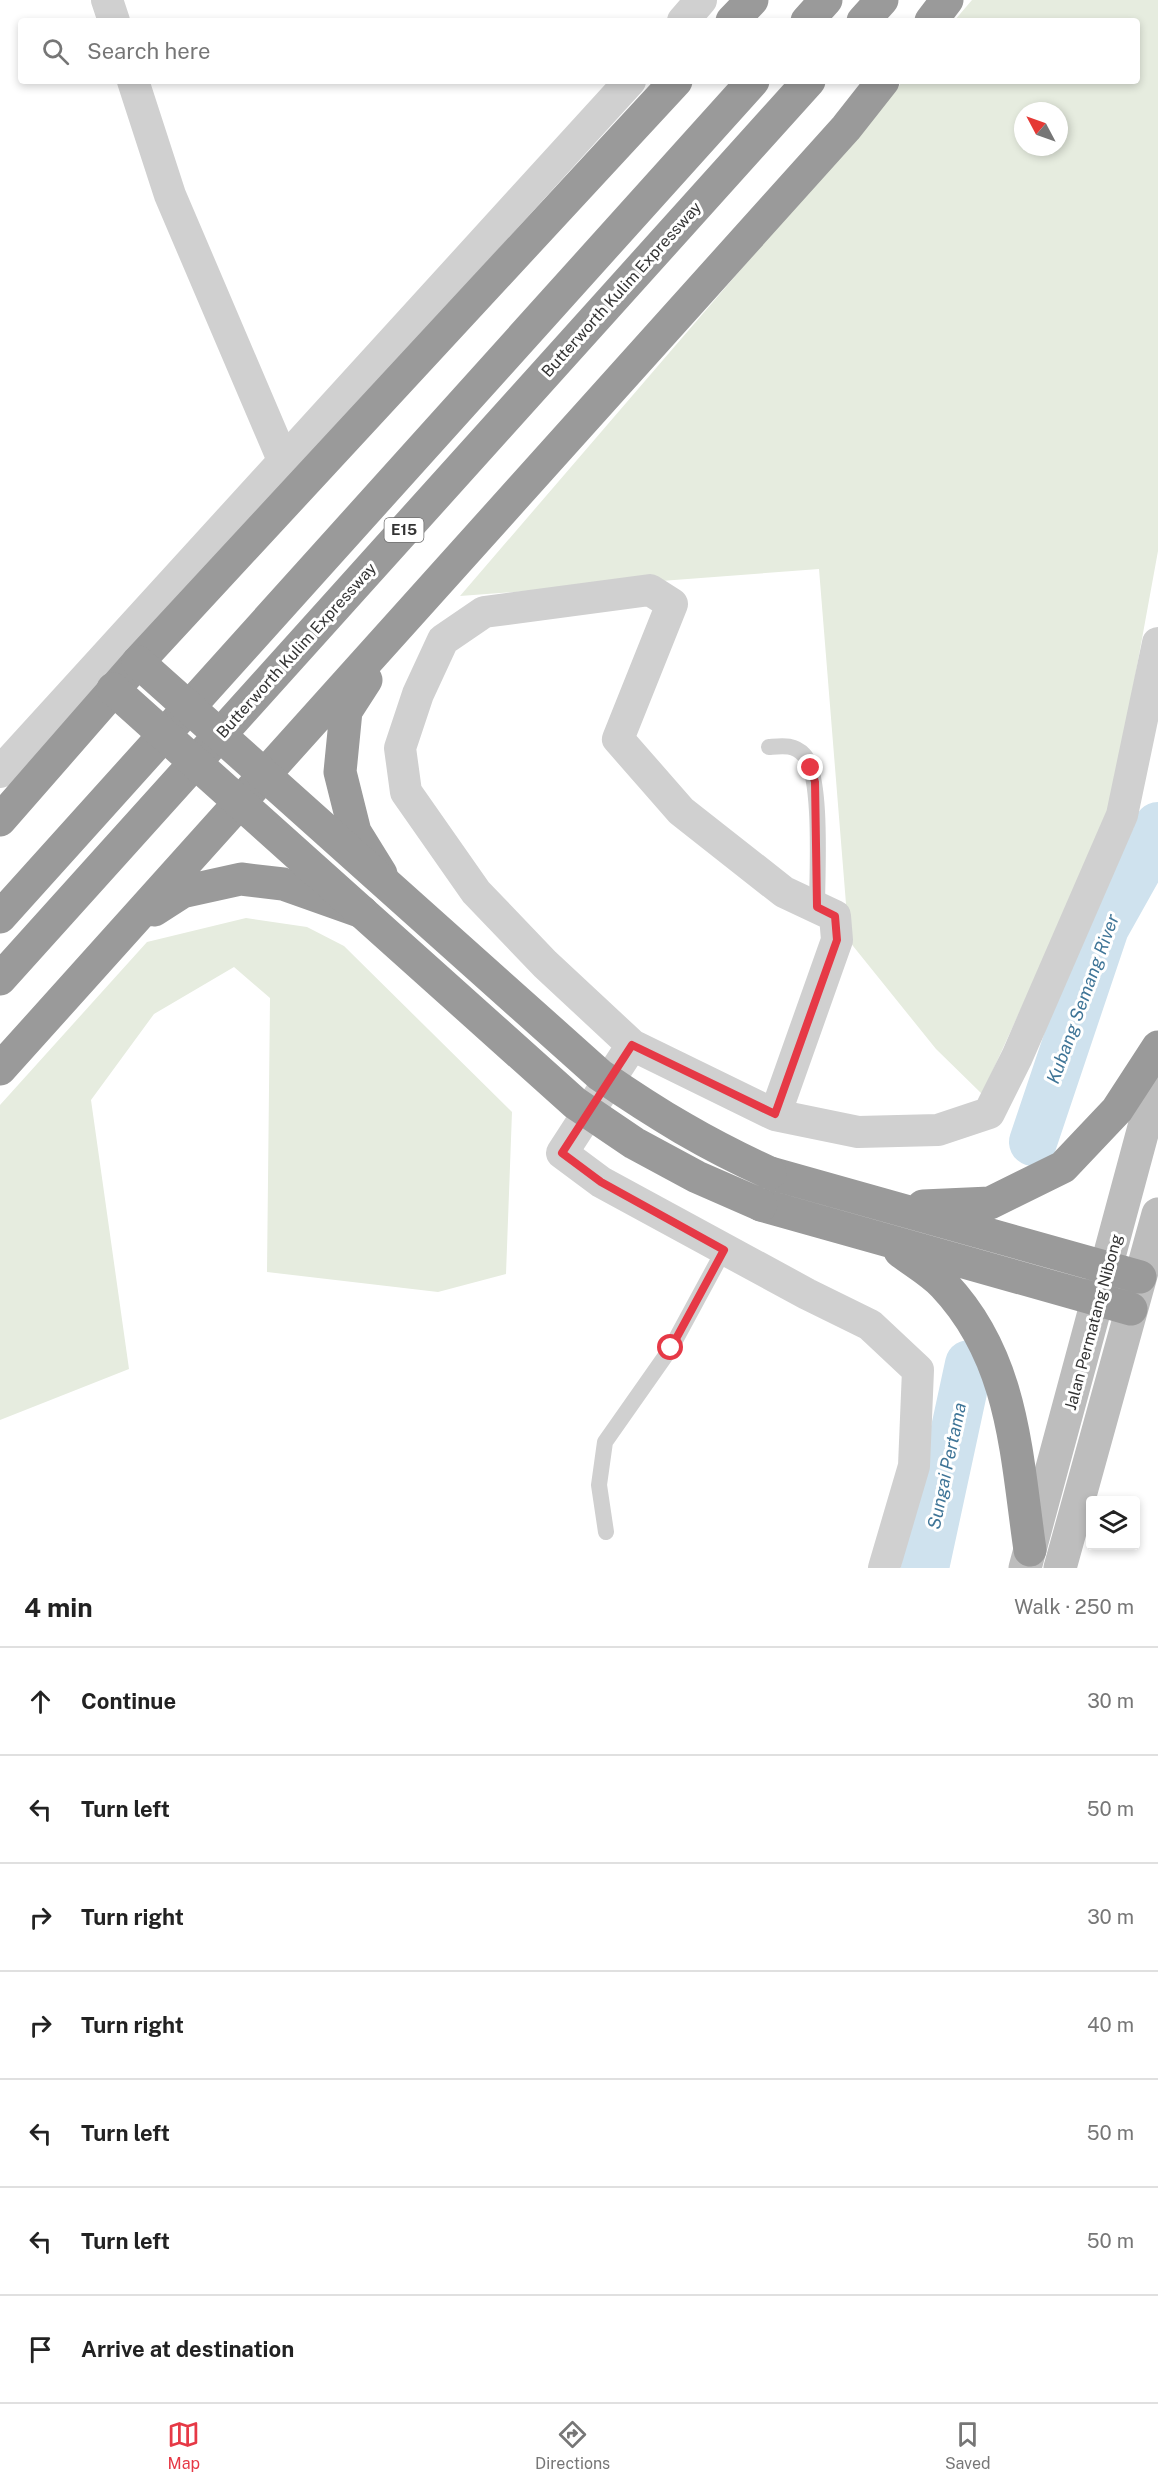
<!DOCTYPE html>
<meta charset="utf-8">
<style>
body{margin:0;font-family:"Public Sans",sans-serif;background:#f2f2f2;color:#222}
.controls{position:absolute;right:18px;bottom:18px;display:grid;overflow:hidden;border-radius:6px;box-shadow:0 3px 9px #0003}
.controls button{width:54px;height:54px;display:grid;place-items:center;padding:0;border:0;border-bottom:2px solid #e0e0e0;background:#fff;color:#222;font:30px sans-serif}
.compass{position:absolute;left:1014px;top:102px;width:54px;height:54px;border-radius:50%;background:#fff;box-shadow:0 3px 9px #0003;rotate:311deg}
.stop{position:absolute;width:18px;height:18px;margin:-14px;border:4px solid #e63946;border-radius:50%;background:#fff}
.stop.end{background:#e63946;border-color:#fff;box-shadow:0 2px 6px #0008}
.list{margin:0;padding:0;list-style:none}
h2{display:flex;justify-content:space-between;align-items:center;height:78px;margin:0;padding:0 24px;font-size:26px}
h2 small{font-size:20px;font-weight:400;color:#767676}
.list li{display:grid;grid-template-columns:39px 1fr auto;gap:18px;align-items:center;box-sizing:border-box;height:108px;padding:0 24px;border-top:2px solid #e0e0e0}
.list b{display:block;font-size:22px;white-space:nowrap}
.list em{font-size:20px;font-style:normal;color:#767676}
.icon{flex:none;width:33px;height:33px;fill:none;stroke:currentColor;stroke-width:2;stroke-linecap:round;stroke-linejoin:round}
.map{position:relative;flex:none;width:1158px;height:1568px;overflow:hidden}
.search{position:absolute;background:#fff;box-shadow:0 3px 9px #0003;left:18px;right:18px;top:18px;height:66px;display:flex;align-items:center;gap:15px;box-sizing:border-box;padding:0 21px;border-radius:6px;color:#767676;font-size:22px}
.sheet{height:834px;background:#fff}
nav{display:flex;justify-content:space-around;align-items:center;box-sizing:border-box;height:84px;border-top:2px solid #e0e0e0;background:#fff;font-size:16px;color:#767676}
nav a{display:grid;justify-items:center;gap:3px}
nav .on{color:#e63946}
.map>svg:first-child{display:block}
.green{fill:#e6ecdf;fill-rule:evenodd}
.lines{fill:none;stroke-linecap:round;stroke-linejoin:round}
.river{stroke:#cfe2ee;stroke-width:48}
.service{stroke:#d0d0d0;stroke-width:16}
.minor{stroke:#d0d0d0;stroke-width:32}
.secondary{stroke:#bdbdbd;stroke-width:33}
.motorway{stroke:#9a9a9a;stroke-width:33}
.motorway-bridge{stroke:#9a9a9a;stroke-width:33}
.route{stroke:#e63946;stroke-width:8}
.labels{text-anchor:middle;stroke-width:6;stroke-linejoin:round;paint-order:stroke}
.shield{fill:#fff;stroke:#707070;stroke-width:1.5}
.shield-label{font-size:15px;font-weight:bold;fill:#333}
.street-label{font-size:16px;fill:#333;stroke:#fff}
.water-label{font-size:18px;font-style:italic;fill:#3f7597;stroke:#fff}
</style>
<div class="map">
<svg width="1158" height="1568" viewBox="0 0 1158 1568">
<rect width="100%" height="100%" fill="#fff"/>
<path class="green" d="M972 0H1158V551L1110 814 982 1094 936 1049 849 941 819 569 460 596 903 81H1137V21H954ZM1023 111H1059V147H1023Z
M246 918 307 927 344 946 512 1112 506 1274 438 1292 267 1272 270 998 234 967 154 1014 91 1100 129 1369 0 1420V1105L147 942Z"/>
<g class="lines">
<path class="river" d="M1033 1142 1105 928 1156 837 1158 826
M925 1568 969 1364"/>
<path class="service" d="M769 747C782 746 794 744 804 755 823 775 817 876 817 907
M606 1532 599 1485 605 1442 671 1348 724 1250"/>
<path class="minor" d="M107 0 114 21
M683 21 701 0
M133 81 170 195 283 460
M0 772 630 81
M632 1045 562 1153 601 1182 807 1294 870 1325 918 1370 914 1466 884 1568
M775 1115 837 940 835 916 784 892 681 811 618 739 672 604 650 590 484 612 443 640 418 694 400 748 406 792 476 892 545 964 632 1045 775 1115 858 1132 938 1130 989 1113 1017 1057 1122 815 1158 643"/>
<path class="secondary" d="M1025 1568 1158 1075
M1060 1568 1158 1214"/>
<path class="motorway" d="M732 21 752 0
M807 21 826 0
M863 21 882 0
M931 21 947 0
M366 680 346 711 340 772 355 832 381 874
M0 820 138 662 676 81
M154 910 182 892 241 879 283 884 362 912
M0 917 753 81
M0 979 809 81
M0 1069 846 128 883 81
M770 1173 1140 1277
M761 1205 1131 1309
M923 1206 990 1203 1063 1167 1117 1110 1158 1047
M900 1251C914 1262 932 1272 944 1285 1014 1359 1016 1454 1030 1550"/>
<path class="motorway-bridge" d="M138 662 600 1075C658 1115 706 1144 770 1173
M113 689 575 1103 634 1143 697 1177 761 1205"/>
</g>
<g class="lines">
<path class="route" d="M671 1348 724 1250 601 1182 562 1153 632 1045 775 1114 837 940 835 916 817 907 815 782 811 768"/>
</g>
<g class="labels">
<rect class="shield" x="384.5" y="518" width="39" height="24" rx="4.5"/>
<g class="shield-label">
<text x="404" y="535">E15</text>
</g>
<g class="street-label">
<text transform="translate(621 289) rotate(-48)" y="6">Butterworth Kulim Expressway</text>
<text transform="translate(296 650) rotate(-48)" y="6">Butterworth Kulim Expressway</text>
<text transform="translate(1093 1322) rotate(-75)" y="6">Jalan Permatang Nibong</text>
</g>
<g class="water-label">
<text transform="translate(1083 999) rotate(-70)" y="6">Kubang Semang River</text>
<text transform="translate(947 1466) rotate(-78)" y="6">Sungai Pertama</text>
</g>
</g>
</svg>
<div class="controls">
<button><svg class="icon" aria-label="layers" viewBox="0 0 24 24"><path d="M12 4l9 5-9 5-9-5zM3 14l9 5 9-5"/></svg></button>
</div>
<svg class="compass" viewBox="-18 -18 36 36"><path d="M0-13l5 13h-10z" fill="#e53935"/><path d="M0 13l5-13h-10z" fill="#767676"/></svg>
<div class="stop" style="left:671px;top:1348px"></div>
<div class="stop end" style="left:811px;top:768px"></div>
<div class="search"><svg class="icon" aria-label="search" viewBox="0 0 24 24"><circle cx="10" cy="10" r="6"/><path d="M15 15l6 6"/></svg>Search here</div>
</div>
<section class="sheet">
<h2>4 min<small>Walk · 250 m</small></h2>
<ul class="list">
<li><svg class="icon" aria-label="ahead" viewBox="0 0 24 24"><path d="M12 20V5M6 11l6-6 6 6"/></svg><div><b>Continue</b></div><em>30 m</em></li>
<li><svg class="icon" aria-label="left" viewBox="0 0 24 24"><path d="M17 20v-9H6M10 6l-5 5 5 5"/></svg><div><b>Turn left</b></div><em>50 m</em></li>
<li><svg class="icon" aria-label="right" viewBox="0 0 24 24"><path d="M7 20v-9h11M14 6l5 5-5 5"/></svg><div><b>Turn right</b></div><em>30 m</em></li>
<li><svg class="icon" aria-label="right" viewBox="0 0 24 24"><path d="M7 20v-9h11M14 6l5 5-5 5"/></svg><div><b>Turn right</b></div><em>40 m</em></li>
<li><svg class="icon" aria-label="left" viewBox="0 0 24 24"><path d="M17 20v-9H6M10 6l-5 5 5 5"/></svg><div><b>Turn left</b></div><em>50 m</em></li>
<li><svg class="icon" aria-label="left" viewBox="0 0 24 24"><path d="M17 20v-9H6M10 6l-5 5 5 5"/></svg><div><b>Turn left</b></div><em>50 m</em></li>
<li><svg class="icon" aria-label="arrive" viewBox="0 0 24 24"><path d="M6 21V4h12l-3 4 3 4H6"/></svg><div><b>Arrive at destination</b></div></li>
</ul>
</section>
<nav>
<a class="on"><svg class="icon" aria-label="map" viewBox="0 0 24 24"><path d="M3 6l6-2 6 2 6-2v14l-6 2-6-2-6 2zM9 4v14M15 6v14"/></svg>Map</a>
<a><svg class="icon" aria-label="directions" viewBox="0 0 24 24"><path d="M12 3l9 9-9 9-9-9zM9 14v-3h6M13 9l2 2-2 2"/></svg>Directions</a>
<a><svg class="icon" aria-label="saved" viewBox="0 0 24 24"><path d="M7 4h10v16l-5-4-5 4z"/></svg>Saved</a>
</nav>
